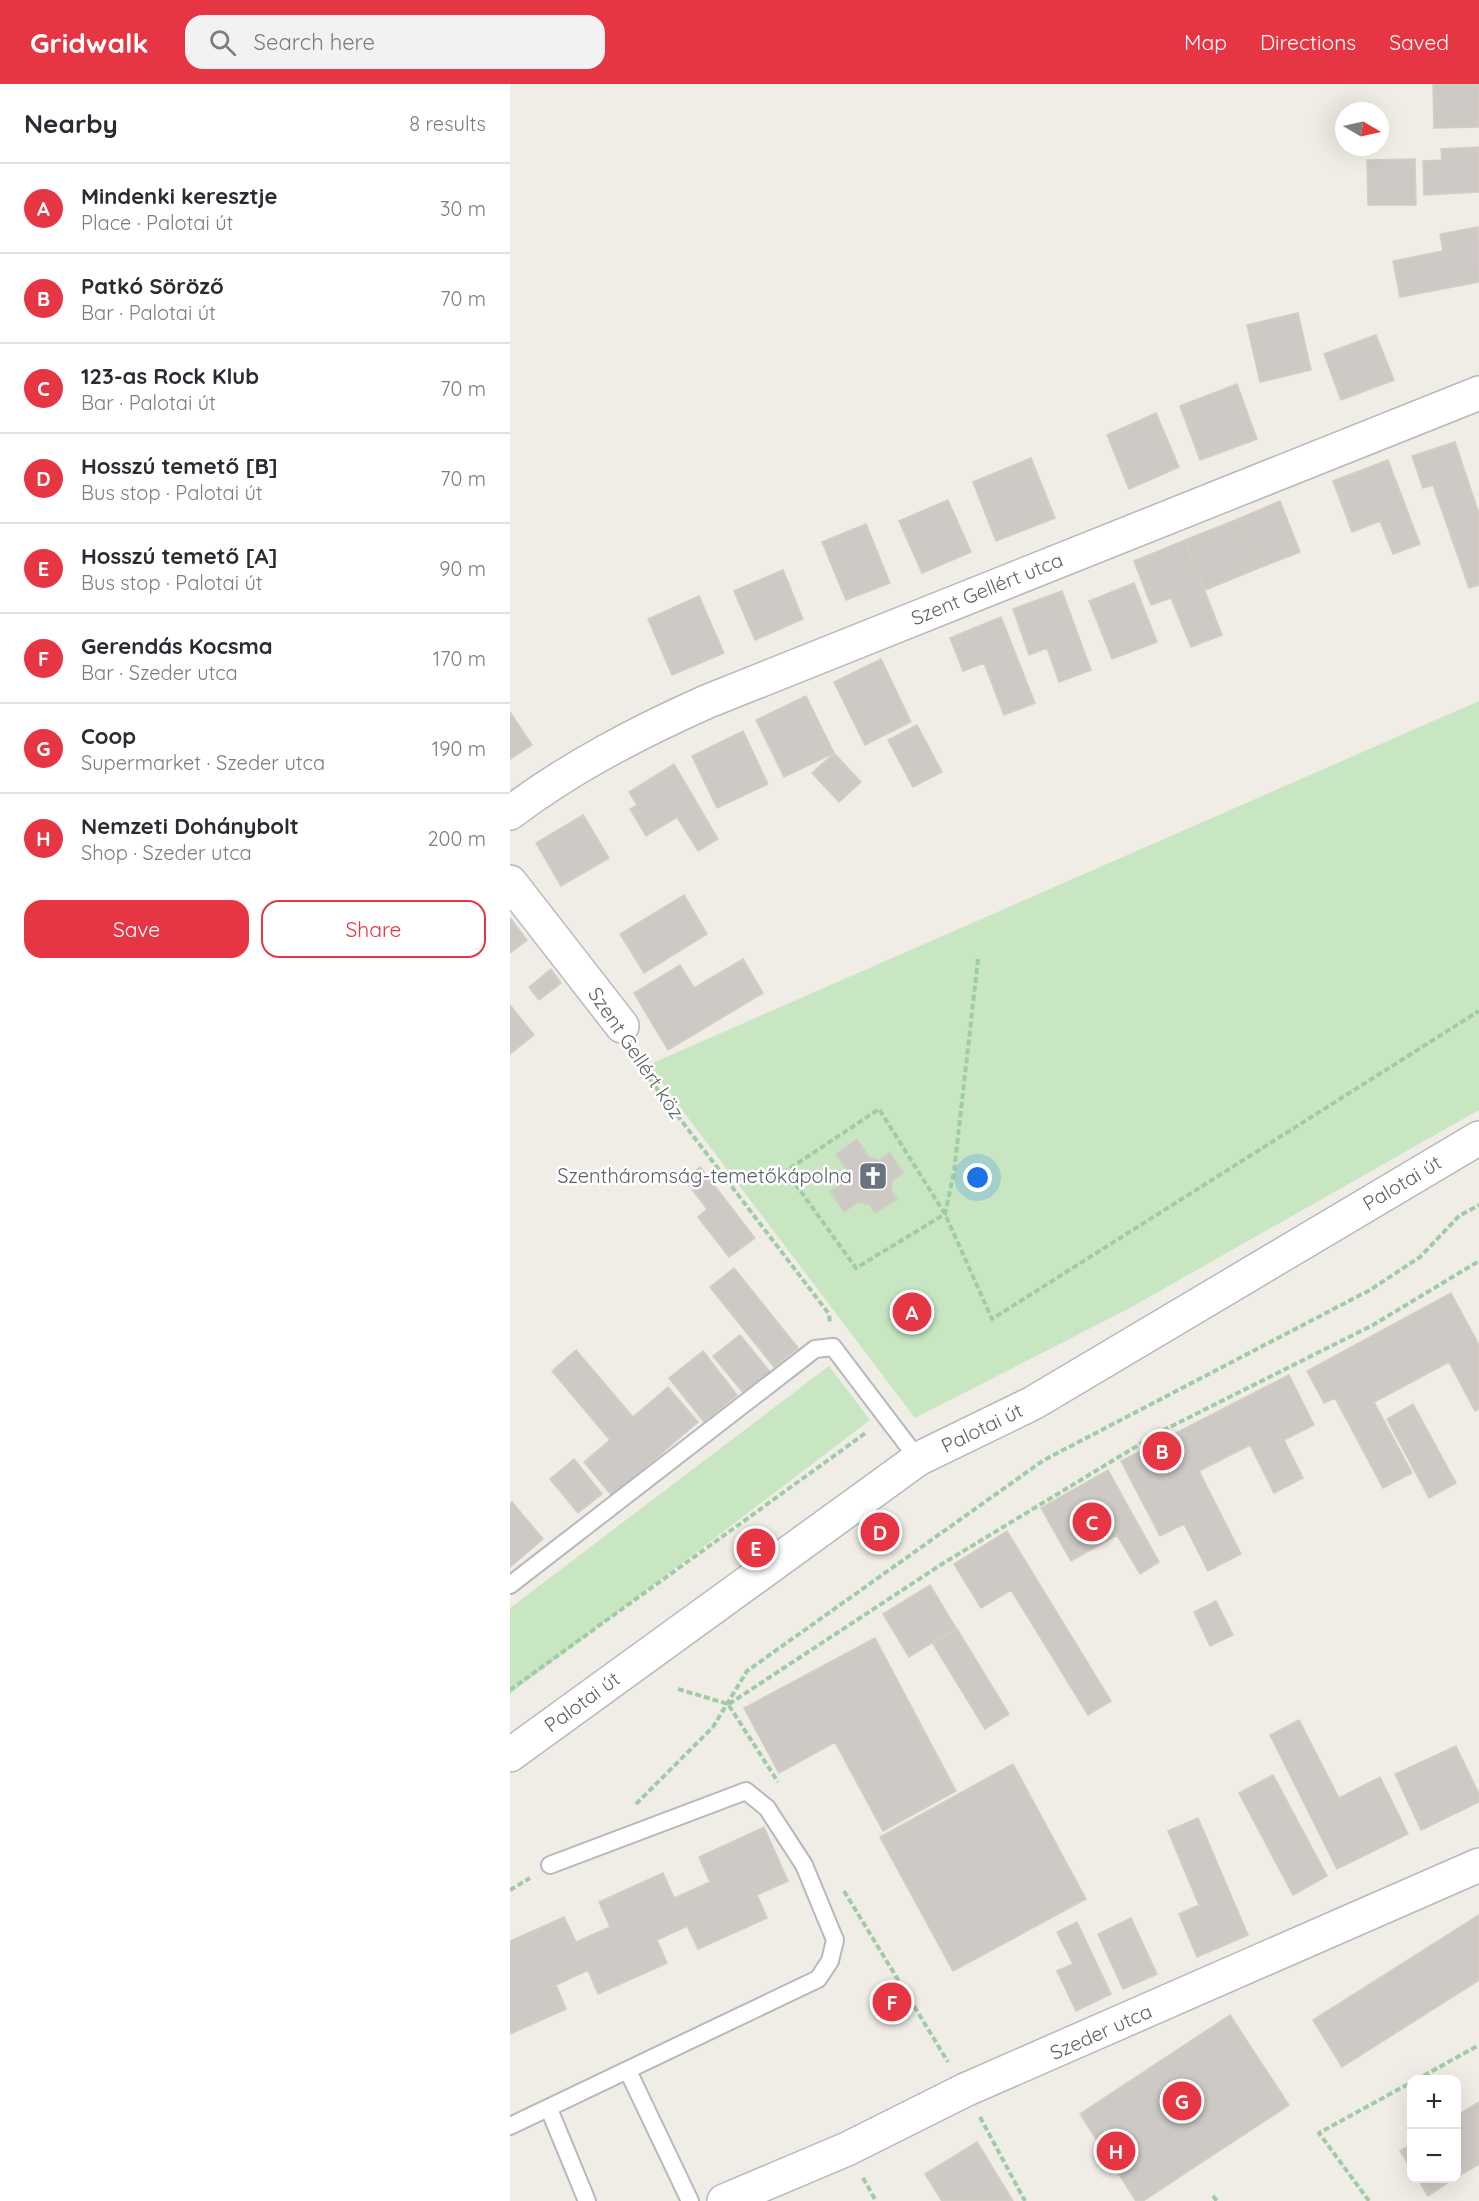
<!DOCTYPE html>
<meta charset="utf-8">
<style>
body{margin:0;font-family:Quicksand,sans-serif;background:#f2f2f3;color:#2b2b33}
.controls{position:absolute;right:18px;bottom:18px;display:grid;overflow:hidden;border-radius:12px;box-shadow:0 6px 24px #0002}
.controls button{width:54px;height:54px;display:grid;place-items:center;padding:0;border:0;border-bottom:2px solid #e1e1e2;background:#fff;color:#2b2b33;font:30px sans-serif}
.compass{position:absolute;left:825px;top:18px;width:54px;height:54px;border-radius:50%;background:#fff;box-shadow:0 6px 24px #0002;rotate:99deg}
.you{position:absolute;left:468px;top:1094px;width:21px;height:21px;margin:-15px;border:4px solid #fff;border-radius:50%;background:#1a73e8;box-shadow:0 0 0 9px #1a73e833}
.badge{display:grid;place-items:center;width:39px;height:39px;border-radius:50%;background:#e63644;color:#fff;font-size:20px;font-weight:700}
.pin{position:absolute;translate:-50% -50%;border:3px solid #fff;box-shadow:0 2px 6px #0006}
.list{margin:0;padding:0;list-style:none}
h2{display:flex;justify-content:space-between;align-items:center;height:78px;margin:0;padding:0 24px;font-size:26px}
h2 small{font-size:20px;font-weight:400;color:#7c7c81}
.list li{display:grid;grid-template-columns:39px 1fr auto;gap:18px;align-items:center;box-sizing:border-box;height:90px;padding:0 24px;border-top:2px solid #e1e1e2}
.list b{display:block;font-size:22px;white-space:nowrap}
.list p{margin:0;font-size:20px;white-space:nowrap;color:#7c7c81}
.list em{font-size:20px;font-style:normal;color:#7c7c81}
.actions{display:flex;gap:12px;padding:18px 24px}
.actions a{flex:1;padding:14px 0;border:2px solid #e63644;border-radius:18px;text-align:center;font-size:21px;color:#e63644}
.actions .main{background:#e63644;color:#fff}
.icon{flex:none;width:33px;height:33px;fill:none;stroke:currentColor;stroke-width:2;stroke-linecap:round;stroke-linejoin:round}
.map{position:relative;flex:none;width:969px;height:2117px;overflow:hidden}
header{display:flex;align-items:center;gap:36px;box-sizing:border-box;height:84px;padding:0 30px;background:#e63644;color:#fff}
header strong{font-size:28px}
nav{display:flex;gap:33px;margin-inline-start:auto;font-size:21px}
.search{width:420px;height:54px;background:#f2f2f3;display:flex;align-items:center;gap:15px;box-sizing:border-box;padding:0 21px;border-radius:18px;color:#7c7c81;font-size:22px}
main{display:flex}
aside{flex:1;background:#fff}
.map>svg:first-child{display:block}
.green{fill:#c9e6c3}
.building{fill:#cdc9c5;stroke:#d4cdc4;stroke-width:1.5}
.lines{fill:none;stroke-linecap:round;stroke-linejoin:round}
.service-casing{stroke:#b6b9bc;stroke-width:20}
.minor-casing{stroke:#b6b9bc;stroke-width:36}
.secondary-casing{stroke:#b5babd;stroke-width:36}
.path{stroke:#a0cca5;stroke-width:4;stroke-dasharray:6 3;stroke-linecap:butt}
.service{stroke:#fff;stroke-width:16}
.minor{stroke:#fff;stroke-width:33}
.secondary{stroke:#fff;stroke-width:33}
.labels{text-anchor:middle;stroke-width:5;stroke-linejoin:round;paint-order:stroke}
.street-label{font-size:20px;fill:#5e6366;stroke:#fff}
.worship-label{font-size:20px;fill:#5b616d;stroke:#fff;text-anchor:end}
</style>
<header>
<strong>Gridwalk</strong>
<div class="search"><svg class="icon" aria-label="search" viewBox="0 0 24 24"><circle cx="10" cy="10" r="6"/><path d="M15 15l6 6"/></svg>Search here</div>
<nav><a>Map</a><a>Directions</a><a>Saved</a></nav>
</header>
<main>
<aside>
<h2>Nearby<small>8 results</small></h2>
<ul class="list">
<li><span class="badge">A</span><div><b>Mindenki keresztje</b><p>Place · Palotai út</p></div><em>30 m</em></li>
<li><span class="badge">B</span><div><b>Patkó Söröző</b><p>Bar · Palotai út</p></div><em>70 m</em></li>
<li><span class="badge">C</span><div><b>123-as Rock Klub</b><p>Bar · Palotai út</p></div><em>70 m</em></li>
<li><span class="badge">D</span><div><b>Hosszú temető [B]</b><p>Bus stop · Palotai út</p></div><em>70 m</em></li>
<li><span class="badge">E</span><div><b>Hosszú temető [A]</b><p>Bus stop · Palotai út</p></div><em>90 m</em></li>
<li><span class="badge">F</span><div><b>Gerendás Kocsma</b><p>Bar · Szeder utca</p></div><em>170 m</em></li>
<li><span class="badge">G</span><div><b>Coop</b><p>Supermarket · Szeder utca</p></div><em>190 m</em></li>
<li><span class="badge">H</span><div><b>Nemzeti Dohánybolt</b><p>Shop · Szeder utca</p></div><em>200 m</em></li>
</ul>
<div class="actions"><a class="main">Save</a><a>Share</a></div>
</aside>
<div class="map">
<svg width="969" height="2117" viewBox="0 0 969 2117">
<rect width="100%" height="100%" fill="#f0ece6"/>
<path class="green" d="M969 617V1026L618 1225 405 1334 138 981Z
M319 1282 360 1336 0 1610V1524Z"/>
<path class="building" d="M923 0H969V43L924 44Z
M969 63V108L914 111 913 77 932 76 931 65Z
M905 75 906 121H858L857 76Z
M968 143 969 198 890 213 883 177 933 167 930 150Z
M788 229 801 286 750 298 737 241Z
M866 251 884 296 831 316 814 270Z
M727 300 747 355 690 376 670 322Z
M646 329 669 383 619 405 597 351Z
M945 358 969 430V501L959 504 923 401 913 404 902 372Z
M521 374 545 434 486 457 463 398Z
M878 376 910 460 883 470 870 437 842 448 823 397Z
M438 416 461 468 412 489 389 437Z
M770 417 790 468 749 484 728 435Z
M728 435 749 484 695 506 675 456Z
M356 440 380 499 336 516 312 458Z
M675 456 712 551 681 563 661 514 641 521 624 477Z
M273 486 293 535 245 556 224 507Z
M624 499 647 558 602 575 579 517Z
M552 507 581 586 549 598 537 564 519 571 503 525Z
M189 512 214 569 162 591 138 535Z
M491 533 525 619 494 631 474 579 453 587 440 554Z
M371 575 401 638 355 661 324 598Z
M296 612 324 669 274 693 246 636Z
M0 628 22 661 0 675Z
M407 641 432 688 403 703 378 656Z
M233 647 258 700 207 724 182 672Z
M324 669 351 698 329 718 302 689Z
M164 680 208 755 188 767 167 733 136 752 120 725 127 721 119 708Z
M73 731 99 774 51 802 26 759Z
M174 811 197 850 134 889 110 850Z
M0 834 17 856 0 869Z
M233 875 253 909 158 966 124 909 170 881 184 904Z
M41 885 51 899 29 916 19 903Z
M0 921 24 951 0 970Z
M347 1055 359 1073 369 1076 380 1068 393 1089 382 1097 381 1106 387 1115 365 1129 360 1121 348 1118 334 1128 320 1107 335 1098 337 1087 326 1070Z
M190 1083 245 1154 219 1173 188 1133 197 1125 174 1095Z
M224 1184 288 1264 264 1283 200 1203Z
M941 1209 969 1261V1325L965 1327 939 1278 864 1318 902 1389 873 1404 825 1314 814 1319 797 1287Z
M230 1251 261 1289 235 1311 203 1272Z
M66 1266 123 1333 158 1303 188 1338 102 1412 74 1378 100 1356 42 1287Z
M193 1267 227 1311 194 1338 159 1294Z
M779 1291 804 1341 774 1356 793 1394 764 1409 740 1361 689 1387 731 1470 698 1487 674 1440 650 1452 611 1377Z
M903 1320 946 1399 919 1414 877 1335Z
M64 1375 92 1410 68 1429 40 1395Z
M598 1386 649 1478 630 1490 607 1451 561 1477 531 1424Z
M2 1418 33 1455 0 1483V1420Z
M497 1447 601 1617 578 1631 501 1506 471 1524 444 1480Z
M420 1501 446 1544 399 1573 373 1530Z
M706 1517 723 1551 700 1562 684 1528Z
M447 1545 499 1630 475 1645 423 1560Z
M365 1554 446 1707 373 1747 325 1658 269 1689 234 1624Z
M789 1636 829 1714 870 1693 898 1750 827 1785 760 1651Z
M946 1662 969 1710V1718L911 1746 885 1690Z
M503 1680 576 1815 443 1887 370 1753Z
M763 1691 817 1792 783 1811 729 1709Z
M688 1734 738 1851 687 1873 669 1830 689 1821 658 1747Z
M254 1743 278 1797 247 1811 257 1834 188 1865 177 1842 147 1856 157 1879 88 1910 78 1886 46 1901 56 1925 0 1950V1857L54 1833 66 1858 100 1843 89 1818 153 1789 164 1814 200 1798 189 1773Z
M969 1831V1896L832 1983 803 1936Z
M621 1834 647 1890 613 1905 588 1850Z
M567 1838 601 1910 566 1927 547 1887 563 1880 547 1848Z
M720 1931 779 2021 633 2117H626L570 2030Z
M969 2018V2080L946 2094V2032Z
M467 2058 503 2117H432L415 2090Z
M902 2060V2086L890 2067Z
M907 2094H945L918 2112Z"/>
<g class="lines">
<g class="service-casing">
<path id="service" d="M0 1501 305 1265 323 1263 408 1375
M118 1987 180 2117
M39 2025 77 2117
M0 2042 308 1895 320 1877 325 1856 294 1781 257 1724 236 1707 40 1781"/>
</g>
<g class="minor-casing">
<path id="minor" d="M0 729C61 683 127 649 196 618L969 309
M0 798 112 942
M214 2117 337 2065 455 2006 969 1781"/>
</g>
<g class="secondary-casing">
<path id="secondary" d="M0 1671 408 1375 523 1319 969 1054"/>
</g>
<path class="path" d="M468 875 444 1088 435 1130 346 1184 276 1087 369 1025 435 1130 482 1235 969 927
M126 972 132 985 319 1230 320 1239
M168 1605 218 1620 268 1698
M0 1606 357 1348
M219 1620 432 1480 650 1348 863 1241 969 1177
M126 1720 203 1643 237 1587 534 1376 860 1206 910 1173 949 1132 969 1121
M0 1806 20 1794
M334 1807 438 1978
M906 1996 969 1961
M470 2033 515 2117
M353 2094 366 2117
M703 2112 707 2117
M859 2117 809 2049 902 1998"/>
<use href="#service" class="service"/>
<use href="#minor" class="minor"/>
<use href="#secondary" class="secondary"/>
</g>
<defs>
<g id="church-square" transform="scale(1.5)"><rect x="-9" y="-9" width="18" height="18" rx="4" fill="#6b7280" stroke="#fff"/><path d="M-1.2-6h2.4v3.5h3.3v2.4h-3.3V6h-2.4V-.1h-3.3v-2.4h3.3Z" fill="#fff"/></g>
</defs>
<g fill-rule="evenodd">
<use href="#church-square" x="363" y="1092"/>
</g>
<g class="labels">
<g class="street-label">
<text transform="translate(477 505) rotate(-22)" y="7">Szent Gellért utca</text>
<text transform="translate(126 969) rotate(56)" y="7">Szent Gellért köz</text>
<text transform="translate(892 1099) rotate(-31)" y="7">Palotai út</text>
<text transform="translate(472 1344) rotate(-26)" y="7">Palotai út</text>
<text transform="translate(72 1618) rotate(-36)" y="7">Palotai út</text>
<text transform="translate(591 1948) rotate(-24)" y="7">Szeder utca</text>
</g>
<g class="worship-label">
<text x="342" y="1099">Szentháromság-temetőkápolna</text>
</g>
</g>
</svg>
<div class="controls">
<button>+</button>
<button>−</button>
</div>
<svg class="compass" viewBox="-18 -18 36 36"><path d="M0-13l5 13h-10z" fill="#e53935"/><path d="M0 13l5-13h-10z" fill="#7c7c81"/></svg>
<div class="you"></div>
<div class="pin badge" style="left:402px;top:1228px">A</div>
<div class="pin badge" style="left:652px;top:1367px">B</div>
<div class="pin badge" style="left:582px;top:1438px">C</div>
<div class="pin badge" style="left:370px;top:1448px">D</div>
<div class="pin badge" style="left:246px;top:1464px">E</div>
<div class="pin badge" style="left:382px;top:1918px">F</div>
<div class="pin badge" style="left:672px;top:2017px">G</div>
<div class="pin badge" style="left:606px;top:2067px">H</div>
</div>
</main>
